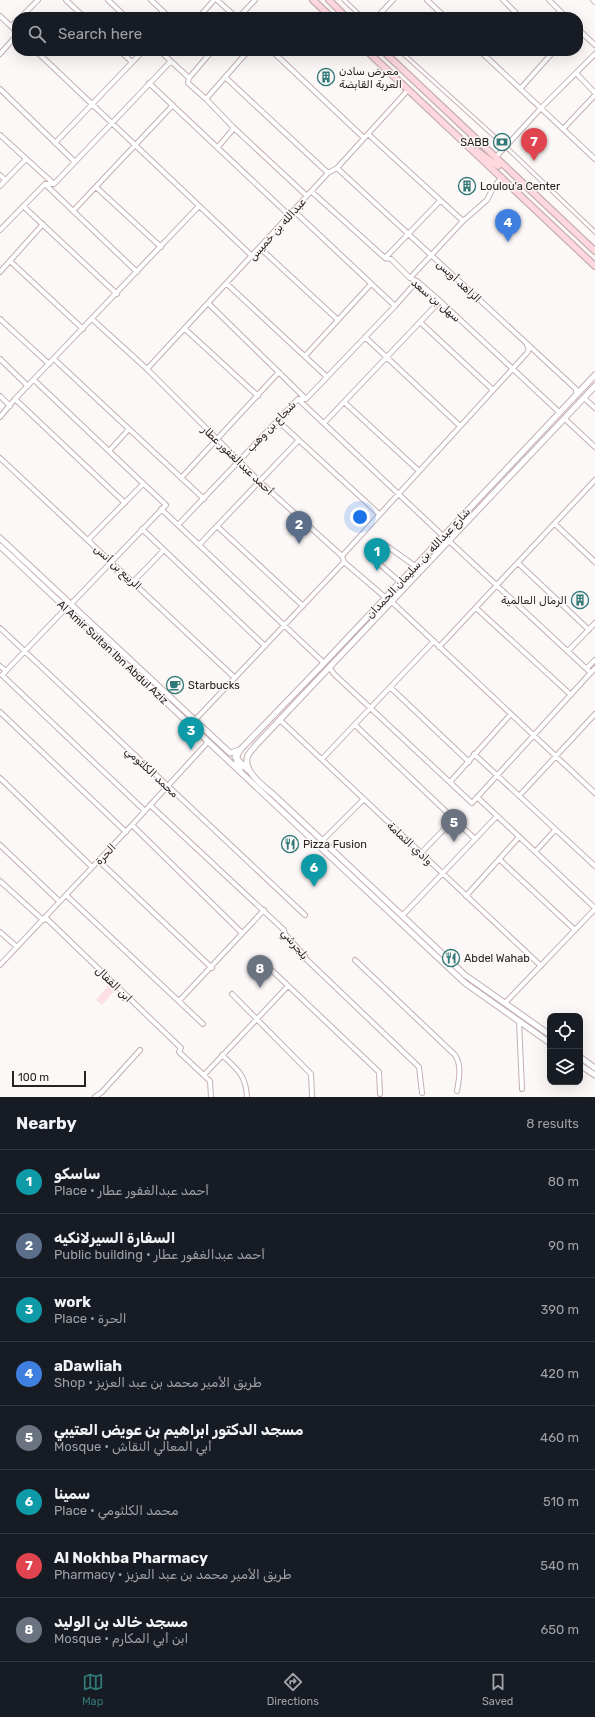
<!DOCTYPE html>
<meta charset="utf-8">
<style>
body{margin:0;font-family:Rubik,"Noto Naskh Arabic",sans-serif;background:#20242c;color:#f1f3f6}
.controls{position:absolute;right:12px;bottom:12px;display:grid;overflow:hidden;border-radius:8px;box-shadow:0 4px 16px #0002}
.controls button{width:36px;height:36px;display:grid;place-items:center;padding:0;border:0;border-bottom:1px solid #363941;background:#171b24;color:#f1f3f6;font:20px sans-serif}
.scale{position:absolute;left:12px;bottom:10px;width:74px;box-sizing:border-box;padding-left:4px;border:2px solid #292122;border-top:0;font-size:11px;line-height:14px;white-space:nowrap;color:#292122;-webkit-text-stroke:3px #fdf8f8;paint-order:stroke}
.you{position:absolute;left:360px;top:517px;width:14px;height:14px;margin:-10px;border:3px solid #fff;border-radius:50%;background:#1a73e8;box-shadow:0 0 0 6px #1a73e833}
.badge{display:grid;place-items:center;width:26px;height:26px;border-radius:50%;background:#317977;color:#fff;font-size:13px;font-weight:700}
.pin{position:absolute;translate:-50% -33px;filter:drop-shadow(0 1px 2px #0008)}
.pin::after{content:'';position:absolute;top:21px;width:14px;height:12px;background:inherit;clip-path:polygon(0 0,100% 0,50% 100%)}
.list{margin:0;padding:0;list-style:none}
h2{display:flex;justify-content:space-between;align-items:center;height:52px;margin:0;padding:0 16px;font-size:17px}
h2 small{font-size:13px;font-weight:400;color:#9ea1a6}
.list li{display:grid;grid-template-columns:26px 1fr auto;gap:12px;align-items:center;box-sizing:border-box;height:64px;padding:0 16px;border-top:1px solid #363941}
.list b{display:block;font-size:15px;white-space:nowrap}
.list p{margin:0;font-size:13px;white-space:nowrap;color:#9ea1a6}
.list em{font-size:13px;font-style:normal;color:#9ea1a6}
.icon{flex:none;width:22px;height:22px;fill:none;stroke:currentColor;stroke-width:2;stroke-linecap:round;stroke-linejoin:round}
.map{position:relative;flex:none;width:595px;height:1097px;overflow:hidden}
.search{position:absolute;background:#171b24;box-shadow:0 4px 16px #0002;left:12px;right:12px;top:12px;height:44px;display:flex;align-items:center;gap:10px;box-sizing:border-box;padding:0 14px;border-radius:16px;color:#9ea1a6;font-size:15px}
.sheet{height:564px;background:#171b24}
nav{display:flex;justify-content:space-around;align-items:center;box-sizing:border-box;height:56px;border-top:1px solid #363941;background:#171b24;font-size:11px;color:#9ea1a6}
nav a{display:grid;justify-items:center;gap:2px}
nav .on{color:#317977}
.map>svg:first-child{display:block}
.green{fill:#fde0e3}
.lines{fill:none;stroke-linecap:round;stroke-linejoin:round}
.pedestrian-casing{stroke:#c4afb1;stroke-width:5}
.minor-casing{stroke:#c4afb1;stroke-width:6}
.tertiary-casing{stroke:#c4afb1;stroke-width:7}
.secondary-casing{stroke:#c4afb1;stroke-width:8}
.pedestrian{stroke:#fff;stroke-width:3}
.minor{stroke:#fff;stroke-width:4}
.tertiary{stroke:#fff;stroke-width:5}
.secondary{stroke:#ffd8df;stroke-width:5.5}
.labels{text-anchor:middle;stroke-width:3;stroke-linejoin:round;paint-order:stroke}
.poi-label{font-size:11px;fill:#292122;stroke:#fdf8f8;text-anchor:start}
.street-label{font-size:11px;fill:#292122;stroke:#fdf8f8}
</style>
<div class="map">
<svg width="595" height="1097" viewBox="0 0 595 1097">
<rect width="100%" height="100%" fill="#fdf8f8"/>
<path class="green" d="M110 983 116 989 102 1005 96 1000Z"/>
<g class="lines">
<g class="pedestrian-casing">
<path id="pedestrian" d="M344 0 362 17
M400 51 505 146 595 232"/>
</g>
<g class="minor-casing">
<path id="minor" d="M66 0 84 17
M108 0 126 17
M151 0 169 17
M217 0 236 17
M427 0 445 17
M503 0 520 17
M549 0 566 17
M593 0 595 2
M0 16 17 32
M21 17 38 0
M199 17 214 0
M239 17 255 0
M377 17 393 0
M11 26 17 20
M578 29 595 45
M36 51 252 256
M120 51 132 62
M160 51 189 78
M203 51 207 56
M272 51 364 138
M480 51 595 159
M0 54 17 35
M576 73 595 93
M225 77 328 173
M189 78 188 83 206 99 234 128 307 196
M189 78 212 51
M149 83 290 216
M0 89 75 162
M520 89 554 51
M206 99 248 51
M563 129 595 95
M368 134 463 221
M0 135 54 184
M55 143 143 51
M218 147 234 128
M496 157 542 107 595 54
M337 168 576 389V395
M0 175 5 180
M45 184 137 272
M0 186 26 159
M96 187 161 247
M312 192 385 258 391 259 410 278 417 281 440 301 559 412
M23 206 117 294
M73 211 173 105
M294 211 395 306
M0 230 45 184H54L171 61
M260 248 338 320
M385 258 440 201
M10 261 83 329
M0 272 43 224
M410 278 463 221 487 200 493 188 502 177
M227 284 327 377
M209 304 306 399
M0 319 49 364
M92 319 147 369 259 481 342 556 344 562 386 598
M420 322 493 390
M185 329 258 396
M365 337 460 426
M305 356 371 284
M0 359 28 386
M54 359 204 499
M147 369 328 173 337 168 408 90
M34 380 166 505 71 604
M0 396 10 406
M584 398 595 408
M15 399 125 503
M298 399 443 536
M344 402 419 471
M0 417 15 399 199 206
M565 419 595 447
M277 420 379 514
M324 423 440 301
M109 451 129 429
M0 458 235 678
M181 478 279 372
M161 509 324 663
M555 524 595 562
M178 525 298 399H306L395 306 417 281
M218 527 303 606
M142 529 265 646
M88 540 143 484
M449 541 591 673
M199 545 298 441
M342 556 527 353 529 349 527 345
M518 563 589 630
M133 582 164 550
M400 582 376 561 372 555 379 548 387 546 415 566
M392 602 595 793
M66 608 2 675 145 811
M476 608 571 695
M0 628 305 915
M439 647 595 480
M568 651 595 623
M0 666 6 671
M330 668 334 674 472 803 595 668
M587 668 595 660
M391 688 469 762
M0 712 126 832
M195 720 344 562
M280 720 541 966
M355 725 475 839
M474 754 595 866
M322 759 434 641
M0 778 92 867
M450 782 511 714
M519 796 595 714
M477 797 595 908
M150 805 284 930 285 934 305 956V958L419 1067 422 1093
M132 825 242 933
M322 841 364 799
M0 845 59 901
M535 852 555 830
M421 853 454 819
M499 859 575 930
M98 860 212 968
M0 881 43 920 47 919 181 1048 179 1052 210 1081 211 1097
M66 895 203 1024
M466 896 519 837
M402 916 497 816
M0 932 17 947
M261 960 379 1072 380 1094
M355 960 455 1055C462 1065 459 1080 457 1091
M0 965 132 825 208 742
M232 994 311 1074 312 1096
M179 1001 264 910
M505 1003 595 909
M519 1021 522 1089
M222 1055C237 1069 246 1075 247 1097
M204 1075 288 986
M95 1097 102 1092 140 1050"/>
</g>
<g class="tertiary-casing">
<path id="tertiary" d="M0 538 230 753 240 750
M0 546 449 968 465 983 550 1043
M235 757 248 770
M240 769C235 762 236 757 240 750L324 663 595 375
M550 1035 465 975 275 796C265 787 241 771 248 755 250 752 253 749 256 745L595 386
M580 1057 595 1068
M580 1065 595 1075"/>
</g>
<g class="secondary-casing">
<path id="secondary" d="M313 0 331 17
M329 0 346 17
M367 51 595 266
M383 51 595 251
M477 151 498 166 500 164 497 159"/>
</g>
<use href="#pedestrian" class="pedestrian"/>
<use href="#minor" class="minor"/>
<use href="#tertiary" class="tertiary"/>
<use href="#secondary" class="secondary"/>
</g>
<defs>
<g id="building-ring" transform="scale(0.9)"><circle r="9.5" fill="#fdf8f8" stroke="#317977" stroke-width="1.5"/><path d="M-4-6H4V6H1V3H-1V6H-4ZM-2.5-4.3h1.7v1.8h-1.7ZM.8-4.3h1.7v1.8H.8ZM-2.5-1h1.7V.8h-1.7ZM.8-1h1.7V.8H.8Z" fill="#317977"/></g>
<g id="bank-ring" transform="scale(0.9)"><circle r="9.5" fill="#fdf8f8" stroke="#317977" stroke-width="1.5"/><path d="M-6-4H6V4H-6ZM0-2.3a2.3 2.3 0 1 0 0 4.6a2.3 2.3 0 1 0 0-4.6Z" fill="#317977"/></g>
<g id="cafe-ring" transform="scale(0.9)"><circle r="9.5" fill="#fdf8f8" stroke="#317977" stroke-width="1.5"/><path d="M-5.5-4.5H6V0H3Q3 3.5 0 3.5H-2.5Q-5.5 3.5-5.5 0ZM3-3.2v2h1.7v-2ZM-6 4.5H4V6H-6Z" fill="#317977"/></g>
<g id="restaurant-ring" transform="scale(0.9)"><circle r="9.5" fill="#fdf8f8" stroke="#317977" stroke-width="1.5"/><path d="M-5-6h1v4h1v-4h1v4h1v-4h1v5L-1.5 .5V6h-2V.5L-5-1ZM5-6V6H3V1.5H1.5Q1.5-4 5-6Z" fill="#317977"/></g>
</defs>
<g fill-rule="evenodd">
<use href="#building-ring" x="326" y="77"/>
<use href="#bank-ring" x="502" y="142"/>
<use href="#building-ring" x="467" y="186"/>
<use href="#building-ring" x="580" y="600"/>
<use href="#cafe-ring" x="175" y="685"/>
<use href="#restaurant-ring" x="290" y="844"/>
<use href="#restaurant-ring" x="451" y="958"/>
</g>
<g class="labels">
<g class="poi-label">
<text x="339" y="75">معرض سادن<tspan x="339" dy="13">العربة القابضة</tspan></text>
<text x="489" y="146" text-anchor="end">SABB</text>
<text x="480" y="190">Loulou'a Center</text>
<text x="567" y="604" text-anchor="end">الرمال العالمية</text>
<text x="188" y="689">Starbucks</text>
<text x="303" y="848">Pizza Fusion</text>
<text x="464" y="962">Abdel Wahab</text>
</g>
<g class="street-label">
<text transform="translate(277 229) rotate(-48)" y="4">عبدالله بن خميس</text>
<text transform="translate(459 281) rotate(43)" y="4">الزاهد أويس</text>
<text transform="translate(436 300) rotate(40)" y="4">سهل بن سعد</text>
<text transform="translate(271 426) rotate(-46)" y="4">شجاع بن وهب</text>
<text transform="translate(238 460) rotate(44)" y="4">أحمد عبدالغفور عطار</text>
<text transform="translate(418 563) rotate(-47)" y="4">شارع عبدالله بن سليمان الحمدان</text>
<text transform="translate(118 567) rotate(43)" y="4">الربيع بن أنس</text>
<text transform="translate(113 652) rotate(43)" y="4">Al Amir Sultan Ibn Abdul Aziz</text>
<text transform="translate(152 772) rotate(43)" y="4">محمد الكلثومي</text>
<text transform="translate(410 843) rotate(43)" y="4">وادي الثمامة</text>
<text transform="translate(105 854) rotate(-46)" y="4">الحرة</text>
<text transform="translate(295 944) rotate(51)" y="4">بلجرشي</text>
<text transform="translate(114 984) rotate(44)" y="4">ابن القفال</text>
</g>
</g>
</svg>
<div class="controls">
<button><svg class="icon" aria-label="locate" viewBox="0 0 24 24"><circle cx="12" cy="12" r="6"/><path d="M12 2v4M12 18v4M2 12h4M18 12h4"/></svg></button>
<button><svg class="icon" aria-label="layers" viewBox="0 0 24 24"><path d="M12 4l9 5-9 5-9-5zM3 14l9 5 9-5"/></svg></button>
</div>
<div class="scale">100 m</div>
<div class="you"></div>
<div class="pin badge" style="left:377px;top:571px;background:#0f9aa8">1</div>
<div class="pin badge" style="left:299px;top:544px;background:#5c6f8a">2</div>
<div class="pin badge" style="left:191px;top:750px;background:#0f9aa8">3</div>
<div class="pin badge" style="left:508px;top:242px;background:#3f7fe0">4</div>
<div class="pin badge" style="left:454px;top:842px;background:#6b7280">5</div>
<div class="pin badge" style="left:314px;top:887px;background:#0f9aa8">6</div>
<div class="pin badge" style="left:534px;top:161px;background:#e0444e">7</div>
<div class="pin badge" style="left:260px;top:988px;background:#6b7280">8</div>
<div class="search"><svg class="icon" aria-label="search" viewBox="0 0 24 24"><circle cx="10" cy="10" r="6"/><path d="M15 15l6 6"/></svg>Search here</div>
</div>
<section class="sheet">
<h2>Nearby<small>8 results</small></h2>
<ul class="list">
<li><span class="badge" style="background:#0f9aa8">1</span><div><b>ساسكو</b><p>Place · أحمد عبدالغفور عطار</p></div><em>80 m</em></li>
<li><span class="badge" style="background:#5c6f8a">2</span><div><b>السفارة السيرلانكيه</b><p>Public building · أحمد عبدالغفور عطار</p></div><em>90 m</em></li>
<li><span class="badge" style="background:#0f9aa8">3</span><div><b>work</b><p>Place · الحرة</p></div><em>390 m</em></li>
<li><span class="badge" style="background:#3f7fe0">4</span><div><b>aDawliah</b><p>Shop · طريق الأمير محمد بن عبد العزيز</p></div><em>420 m</em></li>
<li><span class="badge" style="background:#6b7280">5</span><div><b>مسجد الدكتور ابراهيم بن عويض العتيبي</b><p>Mosque · أبي المعالي النقاش</p></div><em>460 m</em></li>
<li><span class="badge" style="background:#0f9aa8">6</span><div><b>سمينا</b><p>Place · محمد الكلثومي</p></div><em>510 m</em></li>
<li><span class="badge" style="background:#e0444e">7</span><div><b>Al Nokhba Pharmacy</b><p>Pharmacy · طريق الأمير محمد بن عبد العزيز</p></div><em>540 m</em></li>
<li><span class="badge" style="background:#6b7280">8</span><div><b>مسجد خالد بن الوليد</b><p>Mosque · ابن أبي المكارم</p></div><em>650 m</em></li>
</ul>
</section>
<nav>
<a class="on"><svg class="icon" aria-label="map" viewBox="0 0 24 24"><path d="M3 6l6-2 6 2 6-2v14l-6 2-6-2-6 2zM9 4v14M15 6v14"/></svg>Map</a>
<a><svg class="icon" aria-label="directions" viewBox="0 0 24 24"><path d="M12 3l9 9-9 9-9-9zM9 14v-3h6M13 9l2 2-2 2"/></svg>Directions</a>
<a><svg class="icon" aria-label="saved" viewBox="0 0 24 24"><path d="M7 4h10v16l-5-4-5 4z"/></svg>Saved</a>
</nav>
